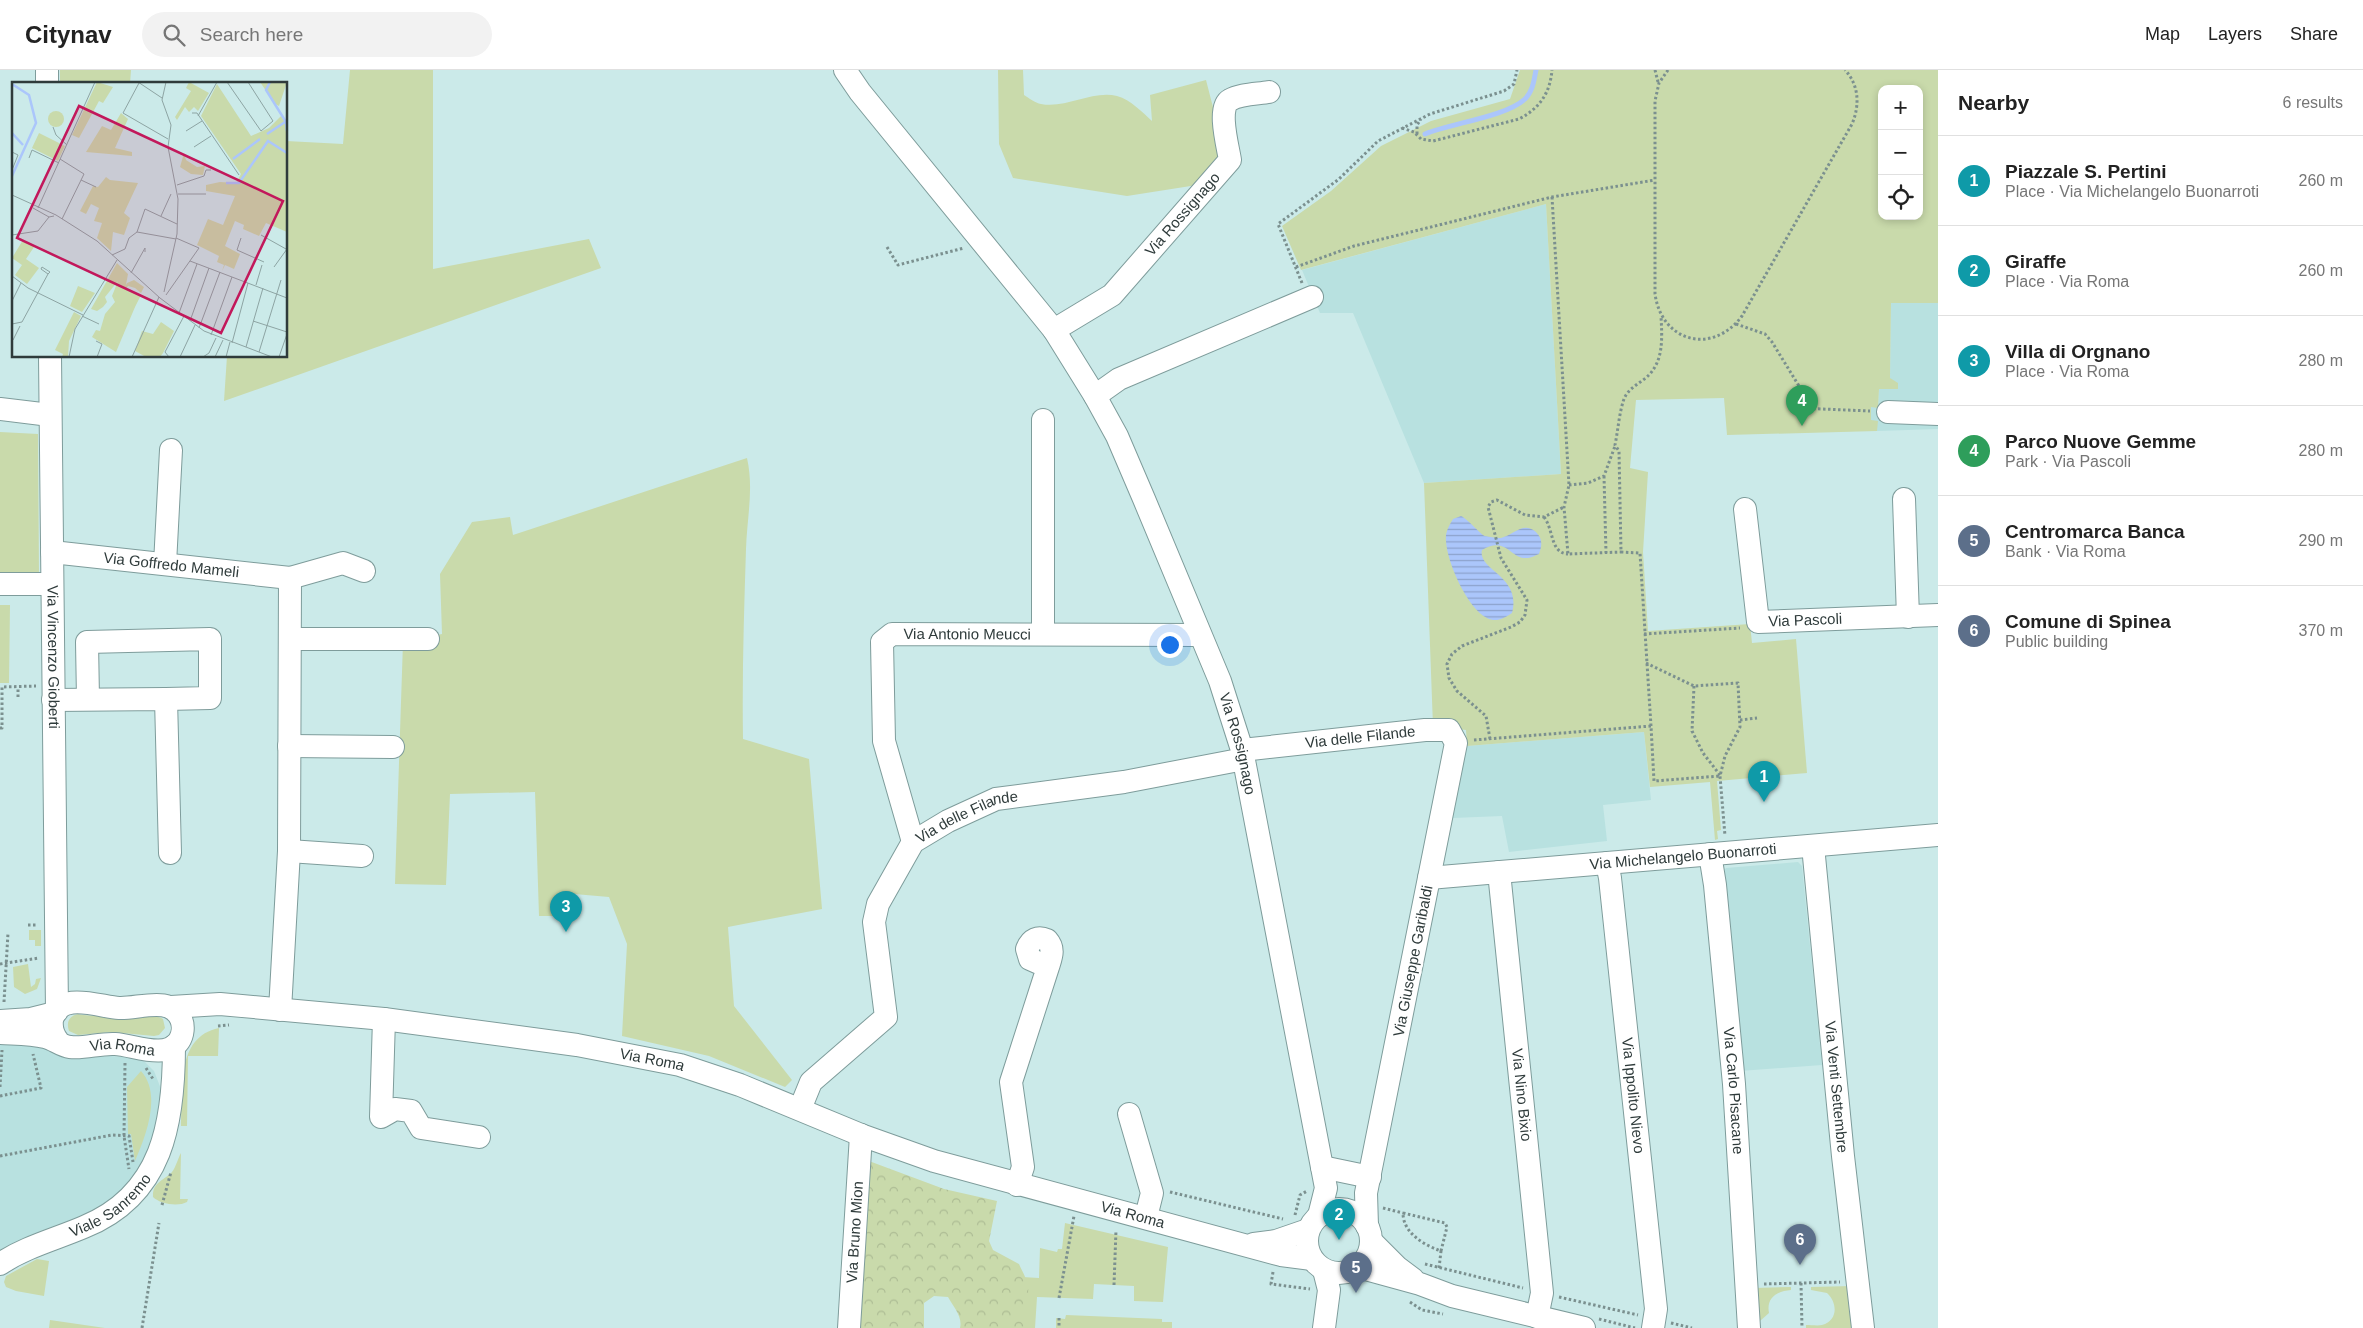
<!DOCTYPE html>
<meta charset="utf-8">
<style>
body{margin:0;font-family:Helvetica,sans-serif;background:#f2f2f2;color:#222}
.controls{position:absolute;right:15px;top:15px;display:grid;overflow:hidden;border-radius:10px;box-shadow:0 2px 8px #0003}
.controls button{width:45px;height:45px;display:grid;place-items:center;padding:0;border:0;border-bottom:1px solid #e0e0e0;background:#fff;color:#222;font:25px sans-serif}
.you{position:absolute;left:1169px;top:574px;width:18px;height:18px;margin:-12px;border:4px solid #fff;border-radius:50%;background:#1a73e8;box-shadow:0 0 0 8px #1a73e833}
.badge{display:grid;place-items:center;width:32px;height:32px;border-radius:50%;background:#0f766e;color:#fff;font-size:16px;font-weight:700}
.pin{position:absolute;translate:-50% -41px;filter:drop-shadow(0 1px 2px #0008)}
.pin::after{content:'';position:absolute;top:26px;width:18px;height:15px;background:inherit;clip-path:polygon(0 0,100% 0,50% 100%)}
.list{margin:0;padding:0;list-style:none}
h2{display:flex;justify-content:space-between;align-items:center;height:65px;margin:0;padding:0 20px;font-size:21px}
h2 small{font-size:16px;font-weight:400;color:#767676}
.list li{display:grid;grid-template-columns:32px 1fr auto;gap:15px;align-items:center;box-sizing:border-box;height:90px;padding:0 20px;border-top:1px solid #e0e0e0}
.list b{display:block;font-size:19px;white-space:nowrap}
.list p{margin:0;font-size:16px;white-space:nowrap;color:#767676}
.list em{font-size:16px;font-style:normal;color:#767676}
.icon{flex:none;width:28px;height:28px;fill:none;stroke:currentColor;stroke-width:2;stroke-linecap:round;stroke-linejoin:round}
.map{position:relative;flex:none;width:1938px;height:1258px;overflow:hidden}
header{display:flex;align-items:center;gap:30px;box-sizing:border-box;height:70px;padding:0 25px;background:#fff;border-bottom:1px solid #e0e0e0}
header strong{font-size:24px}
nav{display:flex;gap:28px;margin-inline-start:auto;font-size:18px}
.search{width:350px;height:45px;background:#f2f2f2;display:flex;align-items:center;gap:12px;box-sizing:border-box;padding:0 18px;border-radius:28px;color:#767676;font-size:19px}
main{display:flex}
aside{flex:1;background:#fff}
.map>svg:first-child{display:block}
.built{fill:#b8e1e0}
.green{fill:#c9daab;fill-rule:evenodd}
.forest{fill:url(#forest-crowns)}
.water{fill:url(#water-rules)}
.lines{fill:none;stroke-linecap:round;stroke-linejoin:round}
.stream{stroke:#abc6fb;stroke-width:5}
.minor-casing{stroke:#7e9c9b;stroke-width:24}
.path{stroke:#7b908f;stroke-width:3;stroke-dasharray:2.5 2.5;stroke-linecap:butt}
.minor{stroke:#fff;stroke-width:22}
.labels{text-anchor:middle;stroke-width:5;stroke-linejoin:round;paint-order:stroke}
.street-label{font-size:15px;fill:#2f3b3b;stroke:#fff}
.inset-river{fill:none;stroke:#abc6fb;stroke-width:2.5}
.inset-road{fill:none;stroke:#8da4a3;stroke-width:1}
.view{fill:#c2185b;fill-opacity:0.15;stroke:#c2185b;stroke-width:2.5}
.inset-edge{fill:none;stroke:#2f3b3b;stroke-width:2.5}
</style>
<header>
<strong>Citynav</strong>
<div class="search"><svg class="icon" aria-label="search" viewBox="0 0 24 24"><circle cx="10" cy="10" r="6"/><path d="M15 15l6 6"/></svg>Search here</div>
<nav><a>Map</a><a>Layers</a><a>Share</a></nav>
</header>
<main>
<div class="map">
<svg width="1938" height="1258" viewBox="0 0 1938 1258">
<defs>
<pattern id="forest-crowns" width="20" height="18" patternUnits="userSpaceOnUse" patternTransform="scale(1.25)"><rect width="20" height="18" fill="#c9daab"/><path d="M2 6a3 3 0 1 1 6 0M12 15a3 3 0 1 1 6 0" fill="none" stroke="#adbc94"/></pattern>
<pattern id="water-rules" width="6" height="5" patternUnits="userSpaceOnUse" patternTransform="scale(1.25)"><rect width="6" height="5" fill="#abc6fb"/><path d="M0 2.5h6" fill="none" stroke="#8ca2cc"/></pattern>
</defs>
<rect width="100%" height="100%" fill="#cbeae9"/>
<path class="built" d="M1546 134 1561 404 1424 413 1353 243H1320L1302 200Z
M1891 233H1938V359L1877 361V351H1871V337H1878L1879 319H1897L1890 308Z
M1644 662 1651 730 1603 735 1607 771 1509 782 1502 746 1453 748 1467 676Z
M1798 792 1802 796 1822 995 1740 1001 1720 805 1726 798Z
M0 971H31L71 989 110 986 141 988 154 1001 161 1019 158 1060 134 1110 102 1138 0 1183Z"/>
<path class="green" d="M60 0H131L130 14H60Z
M350 0H433V199L589 169 601 198 224 331 227 286H286V71L343 74Z
M998 0H1023L1024 25C1029 28 1035 33 1041 34 1066 39 1092 20 1117 26 1131 30 1142 42 1152 51L1150 25 1206 10 1226 88 1197 115 1127 126 1013 108 999 74Z
M1520 0H1938V233H1891L1890 308 1898 313V319H1879L1878 338 1871 337V350L1878 351 1877 361 1727 365 1724 328 1636 330 1630 398 1648 402 1643 482 1648 561 1750 554 1752 573 1796 569 1807 703 1717 711 1721 760 1717 761 1718 769 1715 770 1710 712 1650 717 1644 662 1467 676 1466 660 1433 656 1424 413 1561 404 1546 134 1301 200 1282 156 1331 121 1381 76 1431 51 1510 29ZM1882 19H1919V146H1882Z
M0 362 38 364 39 505 0 504Z
M747 388C754 419 747 447 746 479 744 542 742 605 743 669L809 689 822 839 728 857 734 936 792 1010 785 1017 709 986 622 966 627 874 609 827 563 823 566 846H539L535 722 450 724 446 815 395 814 403 572 442 564 440 504 472 452 510 447 513 465Z
M0 535H10L9 613H0Z
M29 860H41V876H35V870H29Z
M28 894 31 917 35 914 36 909 41 908 37 919 25 924 14 917 13 897Z
M78 944C97 949 155 942 163 949L165 958 159 965 154 966 112 962 78 965 69 961C66 952 69 946 78 944Z
M219 958 218 986H188L187 1056H181C183 1021 175 967 219 958Z
M141 1001C162 1024 146 1066 135 1091L131 1064H128L127 1017Z
M181 1083 180 1129H188L187 1132C178 1137 160 1134 153 1127 152 1112 165 1110 172 1102 176 1097 178 1088 181 1083Z
M1065 1153 1168 1177 1163 1232 1134 1231V1216L1094 1214 1093 1229 1037 1227 1035 1258H1019L1022 1207 1039 1208 1040 1178 1057 1182 1058 1179H1062Z
M37 1189 49 1191 44 1226 16 1221 6 1217 4 1212 6 1206Z
M1852 1216 1857 1258H1806V1255C1811 1255 1818 1256 1822 1255 1839 1250 1837 1232 1827 1223L1811 1220V1217Z
M1791 1217V1220C1777 1221 1766 1228 1769 1243L1760 1251 1755 1218Z
M1066 1245 1162 1249V1252H1172V1258H1056V1248L1065 1249Z
M50 1250 105 1258H49Z"/>
<path class="forest" d="M869 1091 944 1119 997 1131 989 1171 993 1180 1019 1194C1022 1201 1027 1209 1028 1217 1030 1232 1021 1244 1027 1258H960C963 1247 953 1236 948 1227L934 1226 924 1233V1258H855Z"/>
<path class="water" d="M1461 446C1469 450 1481 465 1485 466 1489 467 1498 468 1501 468 1514 465 1523 451 1536 462 1543 469 1542 476 1539 484 1536 485 1531 488 1528 488 1510 490 1507 465 1482 480 1477 500 1522 506 1512 543 1505 548 1496 553 1487 548 1467 538 1447 492 1446 471 1445 462 1449 456 1453 449Z"/>
<g class="lines">
<path class="stream" d="M1425 64C1452 53 1505 47 1525 29 1533 21 1534 10 1536 0"/>
<g class="minor-casing">
<g id="minor">
<path d="M47 0V14"/>
<path id="s1" d="M845 0 860 22 1054 260 1095 326 1117 366 1144 429 1220 611 1242 680 1326 1118 1319 1146"/>
<path id="s2" d="M1054 260 1112 225 1230 90C1228 77 1217 37 1230 30 1240 24 1258 24 1269 22"/>
<path id="s3" d="M50 286 57 941"/>
<path d="M1095 326 1119 309 1312 227"/>
<path d="M0 339 50 345"/>
<path d="M1888 342 1938 344"/>
<path d="M1043 350V564"/>
<path d="M1904 429 1908 547"/>
<path id="s4" d="M1745 439 1758 552 1938 545"/>
<path id="s5" d="M52 482 290 508 289 781 280 940"/>
<path d="M165 494 171 380"/>
<path d="M290 508 343 493 364 501"/>
<path d="M0 514H52"/>
<path d="M290 569H428"/>
<path d="M88 629 87 572 210 569V628L166 629"/>
<path d="M53 630 166 629 170 783"/>
<path d="M289 676 393 677"/>
<path id="s6" d="M1242 680 1425 660H1449L1456 673 1366 1123 1367 1156"/>
<path id="s7" d="M913 772 884 671 882 572 892 564 1200 565"/>
<path id="s8" d="M1813 776 1843 1086 1863 1258"/>
<path d="M289 781 362 786"/>
<path id="s9" d="M1710 784 1715 815 1734 1014 1749 1258"/>
<path id="s10" d="M1607 793 1610 808 1656 1239 1653 1258"/>
<path id="s11" d="M1499 802 1542 1223 1537 1247"/>
<path id="s12" d="M1429 808 1938 765"/>
<path id="s13" d="M171 937 220 934 384 949 577 975 680 995 740 1015 861 1065 934 1091 1281 1185 1312 1189"/>
<path d="M384 949 381 1047 395 1039 411 1041 421 1058 479 1067"/>
<path d="M0 951 31 949 55 943"/>
<path id="s14" d="M0 963C15 964 31 964 45 967 54 969 61 976 70 977 84 979 100 973 115 974 134 975 166 990 179 971 183 965 184 956 181 949 171 925 139 939 119 938 100 937 59 920 52 950 51 958 53 965 58 971"/>
<path id="s15" d="M800 1039 811 1012 886 947 874 852 878 834 913 772 948 751 996 729 1124 712 1244 689"/>
<path d="M1129 1044 1152 1123 1146 1147"/>
<path d="M1322 1097 1370 1107"/>
<path d="M1017 1115 1023 1097 1011 1012 1048 897C1051 887 1055 879 1047 870 1038 866 1031 869 1027 879L1030 889 1048 897"/>
<circle cx="1339" cy="1171" r="32"/>
<path d="M1371 1171 1397 1197 1413 1209"/>
<path d="M1254 1174 1276 1171 1308 1160"/>
<path id="s16" d="M0 1194C25 1177 56 1169 84 1157 163 1125 174 1052 174 976"/>
<path d="M1358 1197 1420 1214 1452 1226 1584 1258"/>
<path d="M1324 1200 1329 1220 1324 1258"/>
<path id="s17" d="M849 1258 861 1065"/>
</g>
</g>
<path class="path" d="M1655 0 1658 12
M1668 0 1659 13 1655 31V224C1662 273 1713 285 1742 246L1852 54C1860 35 1859 15 1845 0
M1402 58 1414 62 1421 69 1433 71 1519 49C1540 38 1550 23 1552 0
M1417 64V55L1421 49
M1552 127 1569 415 1564 437 1568 484 1621 482
M887 177 898 195 964 178
M1296 197 1354 176 1552 127 1655 110
M1302 213 1278 154 1339 109 1378 71 1430 44 1504 21 1514 14 1517 0
M1736 254 1765 264 1772 272 1799 316 1798 338 1870 341
M1604 406 1606 483
M1569 415 1588 413 1604 406 1615 376
M1544 447C1554 460 1550 483 1568 484
M1644 564 1740 558
M1646 593 1694 616 1738 613 1740 657 1725 686 1720 706 1725 766
M1694 616 1692 661 1703 683 1720 705
M18 627V617
M1740 650 1757 648
M1651 656 1640 483 1621 482 1619 381 1615 375C1618 361 1619 343 1624 329 1628 318 1641 313 1649 305 1664 289 1662 267 1661 246
M0 658H2V617L36 616
M1490 669 1486 646 1457 621 1449 608 1447 594 1452 584 1462 576 1511 557 1520 552 1525 545 1527 530 1501 488 1488 437 1491 432 1497 430 1525 445 1544 447 1564 437
M1474 670 1651 656 1654 711 1720 706
M28 855H38
M0 894 39 888
M4 932 8 863
M218 956 229 955
M125 993 124 1066 129 1099
M146 998 153 1009
M0 1017 2 980
M0 1026 41 1018 33 984
M0 1086 112 1065 129 1066 133 1092
M1170 1122 1283 1149
M162 1135 171 1102
M1383 1138 1403 1143
M1403 1143 1445 1153 1447 1157 1441 1181C1424 1175 1403 1163 1403 1143Z
M1295 1145 1300 1125 1307 1121
M1425 1194 1523 1218
M1439 1198 1441 1181
M1273 1202 1271 1214 1310 1219
M1801 1213 1802 1258
M1764 1214 1840 1212
M1114 1215 1116 1160
M1559 1227 1638 1245
M1059 1228 1074 1146
M1410 1232 1422 1240 1443 1244
M1059 1248V1258
M1599 1249 1635 1258
M1671 1253 1692 1258
M142 1258 159 1153"/>
<use href="#minor" class="minor"/>
</g>
<g class="labels">
<g class="street-label">
<text dy="5" stroke="none"><textPath href="#s2" startOffset="175">Via Rossignago</textPath></text>
<text dy="5" stroke="none"><textPath href="#s5" startOffset="120">Via Goffredo Mameli</textPath></text>
<text dy="5" stroke="none"><textPath href="#s4" startOffset="161">Via Pascoli</textPath></text>
<text dy="5" stroke="none"><textPath href="#s7" startOffset="292">Via Antonio Meucci</textPath></text>
<text dy="5" stroke="none"><textPath href="#s3" startOffset="301">Via Vincenzo Gioberti</textPath></text>
<text dy="5" stroke="none"><textPath href="#s6" startOffset="119">Via delle Filande</textPath></text>
<text dy="5" stroke="none"><textPath href="#s1" startOffset="788">Via Rossignago</textPath></text>
<text dy="5" stroke="none"><textPath href="#s15" startOffset="374">Via delle Filande</textPath></text>
<text dy="5" stroke="none"><textPath href="#s12" startOffset="255">Via Michelangelo Buonarroti</textPath></text>
<text transform="translate(1413 891) rotate(-79)" y="5">Via Giuseppe Garibaldi</text>
<text dy="5" stroke="none"><textPath href="#s14" startOffset="125">Via Roma</textPath></text>
<text dy="5" stroke="none"><textPath href="#s13" startOffset="485">Via Roma</textPath></text>
<text dy="5" stroke="none"><textPath href="#s8" startOffset="242">Via Venti Settembre</textPath></text>
<text dy="5" stroke="none"><textPath href="#s9" startOffset="238">Via Carlo Pisacane</textPath></text>
<text dy="5" stroke="none"><textPath href="#s11" startOffset="224">Via Nino Bixio</textPath></text>
<text dy="5" stroke="none"><textPath href="#s10" startOffset="234">Via Ippolito Nievo</textPath></text>
<text dy="5" stroke="none"><textPath href="#s16" startOffset="126">Viale Sanremo</textPath></text>
<text dy="5" stroke="none"><textPath href="#s13" startOffset="991">Via Roma</textPath></text>
<text dy="5" stroke="none"><textPath href="#s17" startOffset="96">Via Bruno Mion</textPath></text>
</g>
</g>
<g transform="translate(12 12)">
<rect width="275" height="275" fill="#cbeae9"/>
<path d="M85 0 101 5 91 21 87 19 67 56 60 53ZM177 0 197 11 186 29 182 25 177 30 173 25 165 38 163 35 179 9 174 6ZM248 0H275L267 24 263 22ZM205 2 239 54 257 46 269 34 273 40 275 60V150L254 141 247 154 231 147 232 143 223 139 213 164 228 172 222 187 213 183 210 189 212 183 205 180 207 174 185 163 196 137 211 143 223 114 194 109V103L208 100 224 101 229 92 189 34ZM109 31 116 37 103 66 120 70V74L74 70 90 44 99 48ZM27 51 53 64 46 79 20 66ZM172 71 174 78 185 85 193 84 191 93 179 92 168 85ZM94 95 98 98 126 101 112 131 118 136 112 153 101 150 99 169 85 156 90 141 82 139 87 126 79 122 74 132 68 129 81 104 86 105ZM11 158 22 165 14 177 27 186 15 202 3 193 10 183 0 176ZM122 198 132 205 129 211 123 206 116 204 114 207 129 213 123 225 85 258 115 201ZM66 204 83 211 70 230 58 224ZM149 240 162 249 151 271 148 275H134L123 269 130 249 141 252Z" fill="#c9daab"/>
<path d="M105 181 116 192 113 208 117 223 123 225 104 270 80 255 84 248 88 249 93 232 103 220 100 214 106 199 93 215 95 220 91 225 85 229 79 227ZM62 230 69 234 57 259 56 275H50L51 272 43 268Z" fill="#c9daab"/>
<path d="M36 37a8 8 0 1 1 16 0a8 8 0 1 1-16 0Z" fill="#c9daab"/>
<path class="inset-river" d="M258 0 254 8 274 40 275 49M0 2 17 13 24 41 0 94M0 51 11 63M255 52 273 40M221 77 248 57M214 101H227L256 59 275 71"/>
<path class="inset-road" d="M126 0 150 16M215 0 249 49 261 39 236 0M127 1 111 31 156 57M180 31H185L227 93M186 34 205 0M41 45 44 53 55 63M174 49 190 39M182 65 199 54M0 70 6 73 0 88M17 76 20 68 47 81M48 77 72 92 50 137M69 98 84 105M165 103 192 94 194 88H199M166 112H194M0 113 44 133 85 159 148 216 192 249 260 275M21 126 37 135M26 126 83 0M149 134 159 112M125 150 133 127 165 142M0 153 26 149 37 135 42 134M249 153 274 167M229 156 225 168 252 180M100 173 113 167 117 156 125 150 164 157M178 179 275 216M30 185 38 190 36 192 29 187ZM262 185 275 167M119 191 133 166V170M0 194 16 206 71 233M244 203 250 183M152 210 165 152 166 117 156 65 159 43 150 18 154 0M154 213 187 166 164 156M0 219 9 201M167 231 185 182M70 234 87 242M178 239 197 186M241 239 275 250M0 242 10 240 36 192M187 246 208 190M199 253 220 195M1 258 8 244M84 259 90 262 85 275M220 261 236 201M234 265 251 206M247 270 269 198M57 275 63 247 105 178M120 275 147 215M157 275 153 270 172 234M168 275 183 243M191 275 197 271 204 256M203 275 211 258M214 275 218 260M267 275 275 252"/>
<path class="view" d="M67 24 271 119 209 251 5 156Z"/>
<rect width="275" height="275" class="inset-edge"/>
</g>
</svg>
<div class="controls">
<button>+</button>
<button>−</button>
<button><svg class="icon" aria-label="locate" viewBox="0 0 24 24"><circle cx="12" cy="12" r="6"/><path d="M12 2v4M12 18v4M2 12h4M18 12h4"/></svg></button>
</div>
<div class="you"></div>
<div class="pin badge" style="left:1764px;top:732px;background:#0f9aa8">1</div>
<div class="pin badge" style="left:1339px;top:1170px;background:#0f9aa8">2</div>
<div class="pin badge" style="left:566px;top:862px;background:#0f9aa8">3</div>
<div class="pin badge" style="left:1802px;top:356px;background:#2e9e5b">4</div>
<div class="pin badge" style="left:1356px;top:1223px;background:#5c6f8a">5</div>
<div class="pin badge" style="left:1800px;top:1195px;background:#5c6f8a">6</div>
</div>
<aside>
<h2>Nearby<small>6 results</small></h2>
<ul class="list">
<li><span class="badge" style="background:#0f9aa8">1</span><div><b>Piazzale S. Pertini</b><p>Place · Via Michelangelo Buonarroti</p></div><em>260 m</em></li>
<li><span class="badge" style="background:#0f9aa8">2</span><div><b>Giraffe</b><p>Place · Via Roma</p></div><em>260 m</em></li>
<li><span class="badge" style="background:#0f9aa8">3</span><div><b>Villa di Orgnano</b><p>Place · Via Roma</p></div><em>280 m</em></li>
<li><span class="badge" style="background:#2e9e5b">4</span><div><b>Parco Nuove Gemme</b><p>Park · Via Pascoli</p></div><em>280 m</em></li>
<li><span class="badge" style="background:#5c6f8a">5</span><div><b>Centromarca Banca</b><p>Bank · Via Roma</p></div><em>290 m</em></li>
<li><span class="badge" style="background:#5c6f8a">6</span><div><b>Comune di Spinea</b><p>Public building</p></div><em>370 m</em></li>
</ul>
</aside>
</main>
